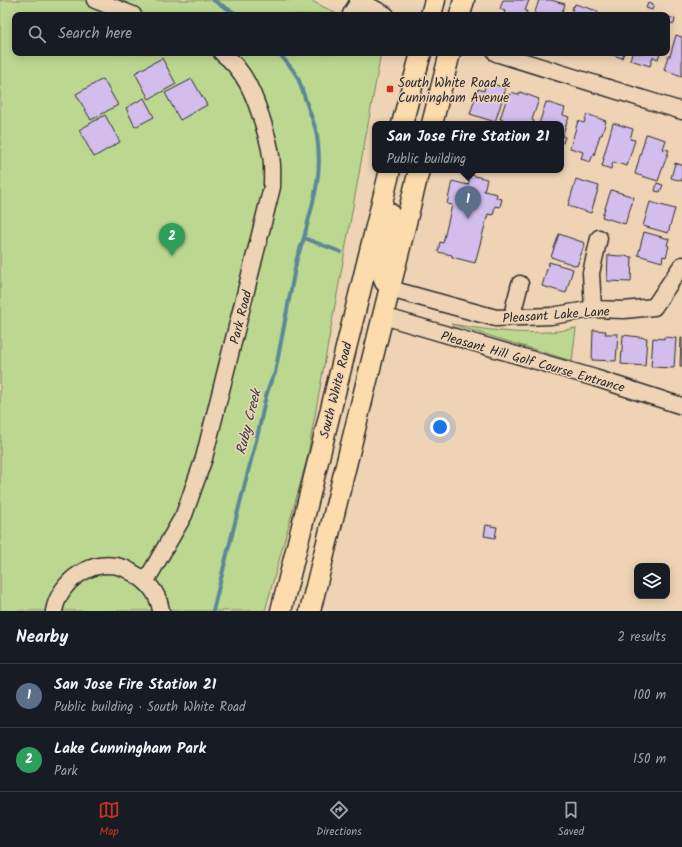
<!DOCTYPE html>
<meta charset="utf-8">
<style>
body{margin:0;font-family:Kalam,sans-serif;background:#20242c;color:#f1f3f6}
.controls{position:absolute;right:12px;bottom:12px;display:grid;overflow:hidden;border-radius:8px;box-shadow:0 2px 10px #0003}
.controls button{width:36px;height:36px;display:grid;place-items:center;padding:0;border:0;border-bottom:1px solid #363941;background:#171b24;color:#f1f3f6;font:20px sans-serif}
.you{position:absolute;left:440px;top:427px;width:14px;height:14px;margin:-10px;border:3px solid #fff;border-radius:50%;background:#1a73e8;box-shadow:0 0 0 6px #1a73e833}
.badge{display:grid;place-items:center;width:26px;height:26px;border-radius:50%;background:#c8321e;color:#fff;font-size:13px;font-weight:700}
.pin{position:absolute;translate:-50% -33px;filter:drop-shadow(0 1px 2px #0008)}
.pin::after{content:'';position:absolute;top:21px;width:14px;height:12px;background:inherit;clip-path:polygon(0 0,100% 0,50% 100%)}
.popup{position:absolute;left:372px;top:121px;width:192px;height:52px;box-sizing:border-box;display:grid;place-content:center;border-radius:8px;background:#171b24;filter:drop-shadow(0 1px 3px #0005);font-size:13px;white-space:nowrap;color:#9ea1a6}
.popup b{font-size:15px;color:#f1f3f6}
.popup::after{content:'';position:absolute;left:50%;top:100%;margin-left:-8px;border:8px solid transparent;border-top-color:#171b24}
.list{margin:0;padding:0;list-style:none}
h2{display:flex;justify-content:space-between;align-items:center;height:52px;margin:0;padding:0 16px;font-size:17px}
h2 small{font-size:13px;font-weight:400;color:#9ea1a6}
.list li{display:grid;grid-template-columns:26px 1fr auto;gap:12px;align-items:center;box-sizing:border-box;height:64px;padding:0 16px;border-top:1px solid #363941}
.list b{display:block;font-size:15px;white-space:nowrap}
.list p{margin:0;font-size:13px;white-space:nowrap;color:#9ea1a6}
.list em{font-size:13px;font-style:normal;color:#9ea1a6}
.icon{flex:none;width:22px;height:22px;fill:none;stroke:currentColor;stroke-width:2;stroke-linecap:round;stroke-linejoin:round}
.map{position:relative;flex:none;width:682px;height:611px;overflow:hidden}
.search{position:absolute;background:#171b24;box-shadow:0 2px 10px #0003;left:12px;right:12px;top:12px;height:44px;display:flex;align-items:center;gap:10px;box-sizing:border-box;padding:0 14px;border-radius:8px;color:#9ea1a6;font-size:15px}
.sheet{height:180px;background:#171b24}
nav{display:flex;justify-content:space-around;align-items:center;box-sizing:border-box;height:56px;border-top:1px solid #363941;background:#171b24;font-size:11px;color:#9ea1a6}
nav a{display:grid;justify-items:center;gap:2px}
nav .on{color:#c8321e}
.map>svg:first-child{display:block}
.green{fill:#bcd890;stroke:#74825e}
.lines{fill:none;stroke-linecap:round;stroke-linejoin:round}
.stream{stroke:#5c8896;stroke-width:4}
.building{fill:#d3bded;stroke:#2b2b2b}
.minor-casing{stroke:#2b2b2b;stroke-width:19}
.major-casing{stroke:#2b2b2b;stroke-width:23}
.minor{stroke:#eed4b5;stroke-width:16}
.major{stroke:#fcdcac;stroke-width:20}
.poi-dot{fill:#c8321e;stroke:#eed4b5;stroke-width:1.5}
.labels{text-anchor:middle;stroke-width:3;stroke-linejoin:round;paint-order:stroke}
.poi-label{font-size:13px;fill:#2b2b2b;stroke:#eed4b5;text-anchor:start}
.street-label{font-size:13px;fill:#2b2b2b;stroke:#eed4b5}
.water-label{font-size:14px;font-style:italic;fill:#374246;stroke:#eed4b5}
</style>
<div class="map">
<svg width="682" height="611" viewBox="0 0 682 611">
<rect width="100%" height="100%" fill="#eed4b5"/>
<filter id="ink" filterUnits="userSpaceOnUse"><feTurbulence type="fractalNoise" baseFrequency=".025" numOctaves="2"/><feDisplacementMap in="SourceGraphic" scale="8" xChannelSelector="R" yChannelSelector="G"/><feConvolveMatrix kernelMatrix="1 2 1 2 8 2 1 2 1" color-interpolation-filters="sRGB"/></filter>
<g filter="url(#ink)">
<path class="green" d="M0 0H310L339 15H15V53H381L307 459 265 611H0Z
M451 324C493 331 534 337 576 328L572 361Z"/>
<g class="lines">
<path class="stream" d="M213 0 238 15
M279 53 293 70 298 78 316 130C319 147 320 166 317 183 314 202 308 220 304 238L341 252
M213 611C227 553 242 495 257 437 263 415 264 393 275 373L297 258 304 238"/>
</g>
<path class="building" d="M503 0H529L525 11H527L526 15H504L505 11 500 9Z
M539 0H551L565 4 561 15H534Z
M648 3 654 5 652 10 646 8Z
M575 4 598 11 597 15H571L573 6 574 7Z
M669 17 675 19 674 24 667 22Z
M676 35 682 37V76L664 70 668 56H670Z
M607 53H624L622 58Z
M632 53H660L658 59 653 57 650 66 630 60Z
M162 58 176 84 149 99 135 73Z
M103 79 118 105 91 120 76 94Z
M192 79 207 105 180 120 165 93Z
M486 82 506 88 495 122 470 114 478 89 484 91Z
M512 92 519 95 520 92 539 99 532 120 534 121 533 124H502L504 120 500 119 508 94 511 95Z
M144 98 154 117 135 127 126 108Z
M546 102 565 108 563 115 569 117 562 136 565 137 563 143 561 142V124H539Z
M587 114 606 121 602 135H600L594 155H593L590 162 581 159 583 152 570 148 578 121 584 123Z
M105 115 120 142 94 157 79 130Z
M613 123 633 129 630 139 635 140 627 166 613 162 611 169 602 166 604 159H603Z
M646 134 666 140 663 149 669 150 658 181 635 174Z
M675 163 682 165V181L671 178Z
M471 175 487 179 484 191 497 194 496 198 502 199 500 207 495 206 493 215 488 214 475 263 452 257V255L438 252 440 242 443 243 452 205 447 204 452 181 468 185Z
M576 179 599 186 591 213 568 206Z
M657 183 663 185 660 192 655 191Z
M611 190 634 197 625 224 602 217Z
M650 202 675 209 668 233 643 226Z
M644 232 669 239 667 245 669 246 666 257 663 256 662 262 638 255Z
M559 234 585 243 577 266 551 257Z
M608 255 632 257 631 282 607 281Z
M549 262 573 269 566 293 542 286Z
M593 330 606 331 605 334H618L616 361 592 360Z
M623 335 647 338 645 366 621 364Z
M664 337 676 338 674 368 651 367 653 338 664 339Z
M681 338H682V366H680Z
M486 525 497 527 495 538 484 536Z"/>
<g class="lines">
<g class="minor-casing">
<path id="minor" d="M95 0 133 15
M358 0 386 15
M351 14 359 1
M496 53 682 111
M390 289 496 318 551 316 593 309 624 310 654 307 682 265
M593 309 591 273 599 238
M383 316 595 378 682 406
M514 317V307L520 284
M146 581 184 515 204 458 272 187C272 177 273 166 271 156 270 145 266 134 263 123 255 97 245 70 222 53
M54 611C60 580 93 557 124 568 129 570 134 574 138 576 150 584 159 596 161 611"/>
</g>
<g class="major-casing">
<path id="major" d="M431 15 435 0
M460 15 464 0
M402 124 421 53
M432 124 450 53
M385 282 382 272 390 217 389 213
M281 611 390 170
M310 611 419 170"/>
</g>
<use href="#minor" class="minor"/>
<use href="#major" class="major"/>
</g>
</g>
<rect class="poi-dot" x="386" y="85" width="8" height="8" rx="2"/>
<g class="labels">
<g class="poi-label">
<text x="398" y="87">South White Road &amp;<tspan x="398" dy="15">Cunningham Avenue</tspan></text>
</g>
<g class="street-label">
<text transform="translate(556 314) rotate(-4)" y="5">Pleasant Lake Lane</text>
<text transform="translate(240 317) rotate(-76)" y="5">Park Road</text>
<text transform="translate(533 361) rotate(16)" y="5">Pleasant Hill Golf Course Entrance</text>
<text transform="translate(335 390) rotate(-76)" y="5">South White Road</text>
</g>
<g class="water-label">
<text transform="translate(248 422) rotate(-76)" y="5">Ruby Creek</text>
</g>
</g>
</svg>
<div class="controls">
<button><svg class="icon" aria-label="layers" viewBox="0 0 24 24"><path d="M12 4l9 5-9 5-9-5zM3 14l9 5 9-5"/></svg></button>
</div>
<div class="you"></div>
<div class="pin badge" style="left:468px;top:219px;background:#5c6f8a">1</div>
<div class="popup"><b>San Jose Fire Station 21</b>Public building</div>
<div class="pin badge" style="left:172px;top:256px;background:#2e9e5b">2</div>
<div class="search"><svg class="icon" aria-label="search" viewBox="0 0 24 24"><circle cx="10" cy="10" r="6"/><path d="M15 15l6 6"/></svg>Search here</div>
</div>
<section class="sheet">
<h2>Nearby<small>2 results</small></h2>
<ul class="list">
<li><span class="badge" style="background:#5c6f8a">1</span><div><b>San Jose Fire Station 21</b><p>Public building · South White Road</p></div><em>100 m</em></li>
<li><span class="badge" style="background:#2e9e5b">2</span><div><b>Lake Cunningham Park</b><p>Park</p></div><em>150 m</em></li>
</ul>
</section>
<nav>
<a class="on"><svg class="icon" aria-label="map" viewBox="0 0 24 24"><path d="M3 6l6-2 6 2 6-2v14l-6 2-6-2-6 2zM9 4v14M15 6v14"/></svg>Map</a>
<a><svg class="icon" aria-label="directions" viewBox="0 0 24 24"><path d="M12 3l9 9-9 9-9-9zM9 14v-3h6M13 9l2 2-2 2"/></svg>Directions</a>
<a><svg class="icon" aria-label="saved" viewBox="0 0 24 24"><path d="M7 4h10v16l-5-4-5 4z"/></svg>Saved</a>
</nav>
